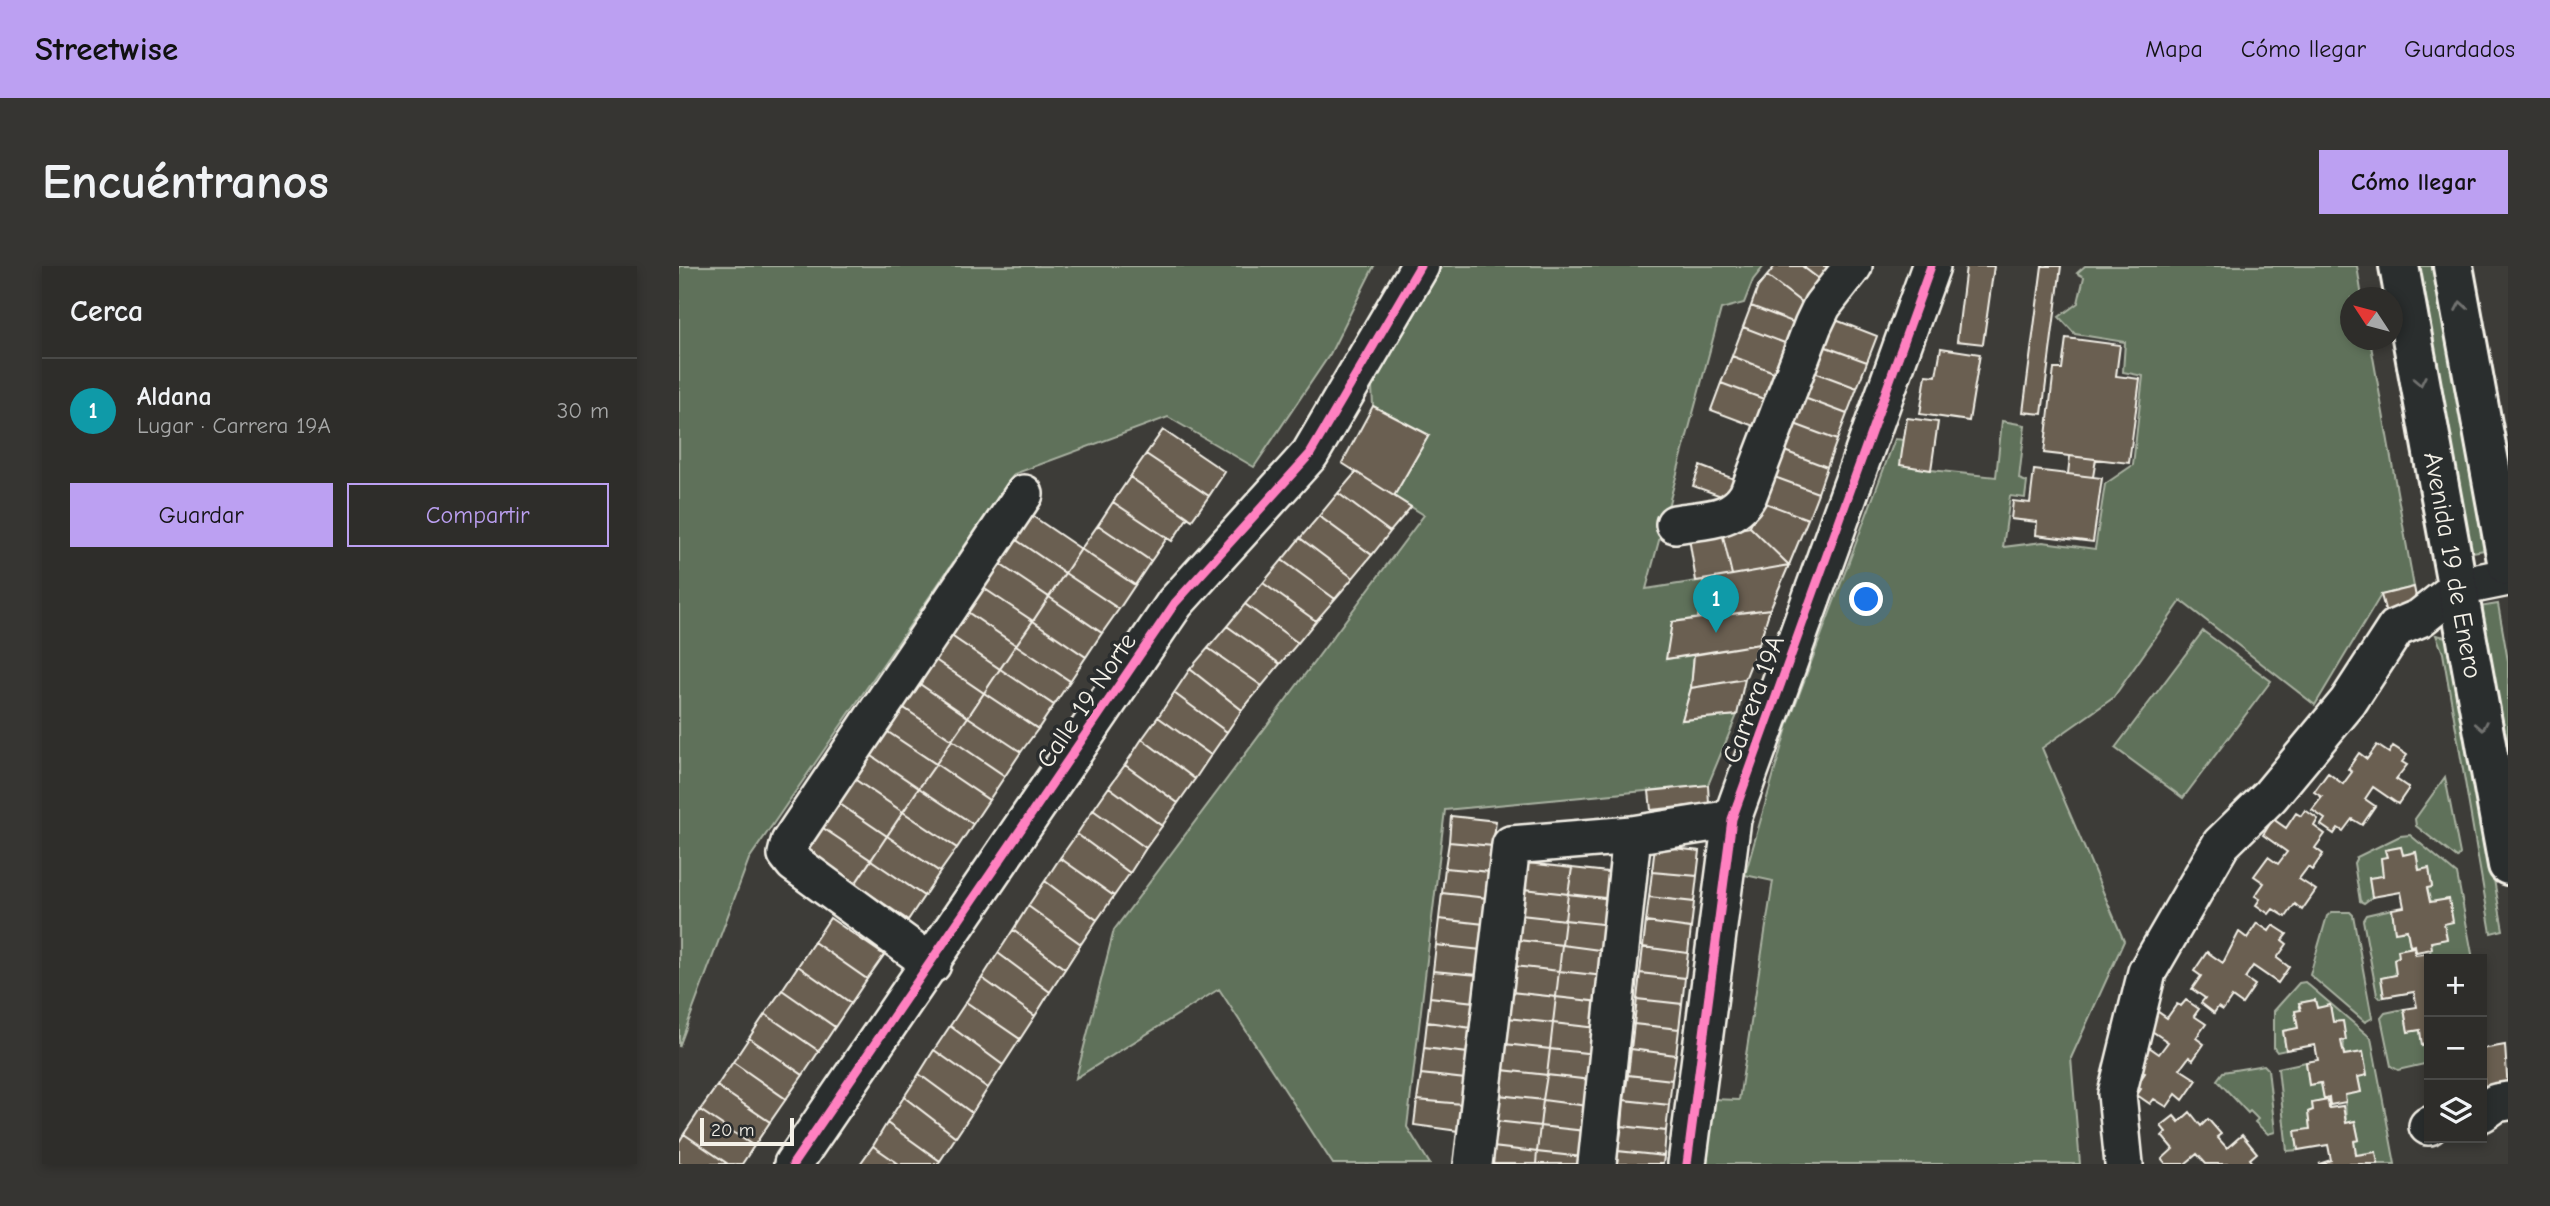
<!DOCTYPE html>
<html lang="es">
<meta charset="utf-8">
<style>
body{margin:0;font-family:"Comic Neue",sans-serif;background:#363532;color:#f1f3f6}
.controls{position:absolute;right:21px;bottom:21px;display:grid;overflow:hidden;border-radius:0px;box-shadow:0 4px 10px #0003}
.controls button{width:63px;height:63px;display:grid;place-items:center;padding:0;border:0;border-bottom:2px solid #494947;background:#2e2d2a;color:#f1f3f6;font:35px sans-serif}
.compass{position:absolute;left:1661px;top:21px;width:63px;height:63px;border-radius:50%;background:#2e2d2a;box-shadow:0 4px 10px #0003;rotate:306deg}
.scale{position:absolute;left:21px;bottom:18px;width:94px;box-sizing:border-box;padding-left:7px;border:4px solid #f4f1e8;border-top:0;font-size:19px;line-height:24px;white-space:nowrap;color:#f4f1e8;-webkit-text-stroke:5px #2a2d2e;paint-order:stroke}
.you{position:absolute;left:1188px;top:334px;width:24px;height:24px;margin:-18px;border:5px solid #fff;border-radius:50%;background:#1a73e8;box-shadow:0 0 0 10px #1a73e833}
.badge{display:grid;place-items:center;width:46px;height:46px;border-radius:50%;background:#bca0f2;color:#fff;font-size:23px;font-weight:700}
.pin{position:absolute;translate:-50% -58px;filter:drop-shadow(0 2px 4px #0008)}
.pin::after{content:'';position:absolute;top:37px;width:24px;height:21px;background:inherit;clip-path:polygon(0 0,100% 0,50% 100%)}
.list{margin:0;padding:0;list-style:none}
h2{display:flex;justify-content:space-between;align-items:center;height:91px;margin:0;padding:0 28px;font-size:30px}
h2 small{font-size:23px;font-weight:400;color:#a7a8a8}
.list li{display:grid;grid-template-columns:46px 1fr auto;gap:21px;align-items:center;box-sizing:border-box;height:105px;padding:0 28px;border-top:2px solid #494947}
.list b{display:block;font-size:26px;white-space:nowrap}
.list p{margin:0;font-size:23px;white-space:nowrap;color:#a7a8a8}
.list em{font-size:23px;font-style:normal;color:#a7a8a8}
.actions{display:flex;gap:14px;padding:21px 28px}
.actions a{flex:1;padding:16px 0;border:2px solid #bca0f2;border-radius:0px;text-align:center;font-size:24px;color:#bca0f2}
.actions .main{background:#bca0f2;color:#111}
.icon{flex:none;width:38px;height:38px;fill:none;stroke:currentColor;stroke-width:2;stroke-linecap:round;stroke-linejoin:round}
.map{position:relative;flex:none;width:1829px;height:898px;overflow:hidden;border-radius:0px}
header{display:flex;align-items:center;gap:42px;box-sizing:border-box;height:98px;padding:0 35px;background:#bca0f2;color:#111}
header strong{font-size:33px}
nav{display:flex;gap:38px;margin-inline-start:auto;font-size:24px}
.intro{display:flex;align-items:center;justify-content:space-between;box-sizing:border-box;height:168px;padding:0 42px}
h1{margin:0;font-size:49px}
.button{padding:18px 32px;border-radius:0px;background:#bca0f2;color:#111;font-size:24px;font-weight:700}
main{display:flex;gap:42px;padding:0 42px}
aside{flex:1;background:#2e2d2a;border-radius:0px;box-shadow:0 4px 10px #0003}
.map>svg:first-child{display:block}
.green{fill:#5e715a;stroke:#a9b1a1;stroke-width:2}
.building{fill:#6a5e51;stroke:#f4f1e8;stroke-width:2}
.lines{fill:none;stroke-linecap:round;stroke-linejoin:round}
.minor-casing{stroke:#f4f1e8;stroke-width:42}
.major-casing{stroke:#f4f1e8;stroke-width:44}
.minor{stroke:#2a2d2e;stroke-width:37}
.major{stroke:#2a2d2e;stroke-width:38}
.cycleway-casing{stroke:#2a2d2e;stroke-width:13}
.cycleway{stroke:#ff80c0;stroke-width:9}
.oneway{stroke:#71726f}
.labels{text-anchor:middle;stroke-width:7;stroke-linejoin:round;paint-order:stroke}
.street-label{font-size:26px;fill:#f4f1e8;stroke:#2a2d2e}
</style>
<header>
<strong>Streetwise</strong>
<nav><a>Mapa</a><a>Cómo llegar</a><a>Guardados</a></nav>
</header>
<div class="intro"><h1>Encuéntranos</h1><a class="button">Cómo llegar</a></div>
<main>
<aside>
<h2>Cerca<small></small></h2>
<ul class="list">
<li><span class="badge" style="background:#0f9aa8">1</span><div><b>Aldana</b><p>Lugar · Carrera 19A</p></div><em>30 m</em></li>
</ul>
<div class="actions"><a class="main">Guardar</a><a>Compartir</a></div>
</aside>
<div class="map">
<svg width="1829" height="898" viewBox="0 0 1829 898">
<rect width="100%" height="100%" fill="#3d3c38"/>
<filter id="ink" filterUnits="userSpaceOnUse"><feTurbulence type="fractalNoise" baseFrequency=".0143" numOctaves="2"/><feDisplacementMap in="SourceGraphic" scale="14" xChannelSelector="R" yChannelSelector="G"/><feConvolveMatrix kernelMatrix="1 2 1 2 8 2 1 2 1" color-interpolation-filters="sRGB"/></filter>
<g filter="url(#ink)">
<path class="green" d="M0 0H695L651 88 575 201 489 151 335 208 70 593 0 781Z
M764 0H1085L1074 14 1065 37 1042 43 967 323 1025 314 1019 352 993 356 988 393 1015 389 1012 422 1003 454 1058 449 1029 519 766 544 728 861 751 898H654L540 723 397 812 435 664 745 249 715 230 750 169 694 140 693 121Z
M1406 0H1678L1683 31 1672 32V74H1691L1735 321 1702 329 1636 439 1502 335 1434 432 1363 482 1445 675 1392 792 1401 898H1026L1033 833 1060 834 1094 615 1066 609 1109 458 1216 173 1225 174 1252 204 1317 211 1323 155 1346 159 1340 213 1348 216 1346 232 1331 230 1324 281 1364 276 1416 283 1426 218 1454 199 1464 110 1444 106 1446 76 1396 68 1380 51 1399 37 1405 11 1398 7Z
M1735 0H1755L1806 284 1787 287Z
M1819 338 1829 395V503L1800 341Z
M1524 365 1592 415 1504 532 1436 482Z
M1757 369 1772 372 1824 664 1812 667 1764 387Z
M1766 511 1781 588 1778 592 1737 560 1736 553Z
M1731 569 1778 608 1794 693H1751L1752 676 1767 673C1764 654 1751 641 1748 622L1753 621 1750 603 1740 604 1737 586 1724 589 1722 581 1706 584 1708 591 1702 593 1704 610 1690 612 1693 631 1685 637 1681 635 1675 597 1678 591 1721 570Z
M1713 643 1716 665 1728 664 1731 679 1735 681 1715 693 1717 709 1703 712 1705 731 1701 732 1698 729 1684 654 1687 649Z
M1653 646H1671L1674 649 1693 752 1686 756 1631 709 1648 650Z
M1626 716 1692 772 1716 898H1699L1677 889 1675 875 1680 874 1676 855 1667 857 1666 829 1682 826 1679 811 1688 808 1684 787 1665 789 1664 755 1654 756 1651 740 1638 742 1636 734 1620 737 1622 744 1616 746 1619 762 1604 765 1607 784 1598 786 1595 782V745L1620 717Z
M1725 743 1729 765 1741 764 1743 779H1749L1750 797 1719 804 1712 800 1702 752 1706 747Z
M1627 796 1630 819 1642 817 1645 832 1649 834 1633 837 1634 844 1629 846 1631 863 1617 866 1619 884 1608 885 1599 802Z
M1585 799 1589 803 1596 866 1589 868 1576 856 1579 853 1571 845 1569 847 1538 814 1544 806Z"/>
<path class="building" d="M1096 0H1123L1144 16 1126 39 1088 10Z
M1123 0H1156L1144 16Z
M1287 0H1315L1304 78 1278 75Z
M1363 0H1382L1363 148 1344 146Z
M1088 10 1126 39 1119 58 1072 40 1079 21Z
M1072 40 1119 58 1111 79 1064 61Z
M1149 51 1198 70 1188 96 1139 78Z
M1064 61 1111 79 1100 108 1053 90Z
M1387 72 1441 79 1437 110 1461 113 1450 197 1365 187 1375 103H1383Z
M1139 78 1188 96 1178 122 1130 104Z
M1262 82 1301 88 1290 155 1241 148 1247 109 1257 110Z
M1053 90 1100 108 1090 135 1042 117Z
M1130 104 1178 122 1168 148 1120 130Z
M1042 117 1090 135 1080 162 1032 144Z
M1120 130 1168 148 1158 174 1110 156Z
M694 140 750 169 715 230 663 197Z
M1228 152 1259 156 1252 204 1221 199Z
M1110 156 1158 174 1148 201 1100 183Z
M484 164 546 206 530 230 467 188Z
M1100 183 1148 201 1139 227 1090 209Z
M467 188 530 230 513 254 451 211Z
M1391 190 1417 193 1414 211 1389 208Z
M1021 200 1055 213 1048 232 1014 220Z
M1355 204 1423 212 1414 276 1357 269 1358 256 1332 253 1334 235 1351 237Z
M677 206 732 241 711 266 659 227Z
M1090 209 1139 227 1129 253 1081 235Z
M451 211 509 251 493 275 434 236Z
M659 227 711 266 693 289 640 250Z
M1081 235 1129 253 1110 299 1071 261Z
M434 236 488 272 472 295 419 259Z
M349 247 402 283 386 307 333 271Z
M640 250 693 289 674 312 621 272Z
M419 259 472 295 456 319 402 283Z
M1071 261 1110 299 1053 309 1043 266Z
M1043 266 1053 309 1017 315 1010 272Z
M333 271 386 307 370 331 316 295Z
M621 272 674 312 656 333 603 294Z
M402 283 456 319 440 343 386 307Z
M603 294 656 333 637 355 584 317Z
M316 295 370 331 354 355 300 319Z
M1110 299 1091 343 1019 352 1025 314Z
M386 307 440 343 423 367 370 331Z
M584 317 637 355 619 377 566 338Z
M300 319 354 355 337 379 284 343Z
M1735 321 1740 346 1709 354 1702 329Z
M370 331 423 367 407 391 354 355Z
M566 338 619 377 601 398 548 360Z
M284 343 337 379 321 403 268 367Z
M1091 343 1080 378 987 393 993 356Z
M354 355 407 391 391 415 337 379Z
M548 360 601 398 583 420 529 382Z
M268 367 321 403 305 427 252 391Z
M1080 378 1066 413 1012 422 1015 389Z
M337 379 391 415 375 439 321 403Z
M529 382 583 420 563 444 511 403Z
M252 391 305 427 289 451 235 414Z
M321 403 375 439 359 463 305 427Z
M511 403 563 444 548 466 495 427Z
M1066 413 1058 449 1003 454 1012 422Z
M235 414 289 451 273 474 219 438Z
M305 427 359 463 342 486 289 451Z
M495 427 548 466 532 489 479 451Z
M219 438 273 474 257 498 203 462Z
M289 451 342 486 326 510 273 474Z
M479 451 532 489 516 513 463 473Z
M203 462 257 498 240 522 187 486Z
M463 473 516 513 499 537 446 499Z
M273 474 326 510 310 534 257 498Z
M1698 479 1710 487 1714 480 1728 489 1723 496 1728 499 1717 513 1730 522 1719 538 1694 521 1686 533 1696 540 1683 559 1673 553 1664 565 1659 562 1655 568 1642 559 1646 553 1633 544 1643 531 1635 526 1649 507 1664 518 1673 506 1669 503 1680 487 1688 493Z
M187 486 240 522 224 546 171 510Z
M257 498 310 534 294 558 240 522Z
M446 499 499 537 483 560 430 521Z
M171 510 224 546 208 570 155 534Z
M1029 519 1030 538 972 544 970 525Z
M430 521 483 560 467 582 414 544Z
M240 522 294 558 278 582 224 546Z
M155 534 208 570 192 594 138 558Z
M414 544 467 582 451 607 398 568Z
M1626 544 1639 553 1635 560 1646 568 1636 582 1644 588 1633 604 1629 601 1620 613 1637 624 1623 644 1616 638 1607 651 1594 643 1590 648 1577 639 1581 633 1576 630 1585 617 1575 610 1589 591 1599 598 1608 586 1584 569 1594 553 1607 562 1617 547 1622 550Z
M224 546 278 582 261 606 208 570Z
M772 550 817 555 814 580 770 576Z
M138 558 192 594 176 618 122 582Z
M398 568 451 607 435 630 381 592Z
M208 570 261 606 245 630 192 594Z
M770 576 814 580 811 606 766 602Z
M976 580 1021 585 1018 610 973 606Z
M1722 581 1724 589 1737 586 1740 604 1750 602 1753 621 1748 622 1751 636 1770 633 1774 656 1765 658 1768 673 1752 676 1753 683 1737 686 1736 679 1731 680 1728 664 1716 666 1713 643 1725 641 1722 626 1693 631 1690 612 1704 610 1702 592 1708 591 1706 584Z
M381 592 435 630 418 654 366 615Z
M192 594 245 630 229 654 176 618Z
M848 597 893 602 889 628 845 623Z
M766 602 811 606 808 632 763 627Z
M893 602 937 607 934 633 889 628Z
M973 606 1018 610 1015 636 970 631Z
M366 615 418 654 402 678 349 640Z
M845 623 889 628 886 654 842 649Z
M763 627 808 632 805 658 760 653Z
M889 628 934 633 931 659 886 654Z
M970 631 1015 636 1012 662 967 656Z
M349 640 402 678 386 703 334 664Z
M842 649 886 654 883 679 839 674Z
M151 652 205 689 188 713 135 676Z
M760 653 805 658 802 684 757 679Z
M886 654 931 659 928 685 883 679Z
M967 656 1012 662 1009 687 964 681Z
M1578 657 1590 665 1594 659 1608 668 1603 674 1608 678 1598 692 1610 701 1599 717 1574 700 1566 712 1576 719 1563 738 1553 731 1544 744 1539 741 1535 747 1522 737 1526 732 1513 723 1522 710 1515 705 1528 686 1544 697 1560 666 1568 672Z
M334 664 386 703 371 726 319 687Z
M839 674 883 679 880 705 835 700Z
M135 676 188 713 172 737 119 700Z
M757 679 802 684 799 709 754 705Z
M883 679 928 685 925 710 880 705Z
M964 681 1009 687 1006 712 961 707Z
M1735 681 1736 689 1750 687V786L1749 779 1743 780 1741 764 1729 766 1725 743 1738 741 1735 726 1705 731 1702 712 1717 709 1715 693 1720 691 1719 684Z
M319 687 371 726 356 750 303 712Z
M119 700 172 737 156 761 103 724Z
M835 700 880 705 877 731 832 726Z
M754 705 799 709 795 736 751 731Z
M880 705 925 710 921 736 877 731Z
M961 707 1006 712 1003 738 958 733Z
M303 712 356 750 341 773 287 736Z
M103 724 156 761 140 785 86 748Z
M832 726 877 731 874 757 829 752Z
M751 731 795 736 793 762 748 756Z
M877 731 921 736 918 762 874 757Z
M958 733 1003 738 1000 763 955 758Z
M1507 734 1520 743 1515 750 1527 758 1517 772 1525 778 1514 794 1510 791 1501 803 1518 814 1504 834 1497 828 1488 841 1475 833 1471 838 1458 829 1462 823 1457 820 1466 807 1457 800 1470 781 1480 788 1489 776 1464 759 1475 743 1488 752 1498 738 1502 740Z
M1636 734 1638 742 1651 739 1654 756 1664 755 1667 774 1662 775 1665 789 1684 786 1688 809 1679 811 1682 826 1666 829 1667 836 1651 839 1650 831 1645 833 1642 817 1630 819 1627 796 1639 794 1636 779 1607 784 1604 765 1619 762 1616 745 1622 744 1620 737Z
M287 736 341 773 324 799 271 760Z
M86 748 140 785 124 809 70 772Z
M829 752 874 757 871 783 826 778Z
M748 756 793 762 789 787 745 782Z
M874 757 918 762 916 788 871 783Z
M955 758 1000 763 997 789 952 783Z
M271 760 324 799 309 822 255 784Z
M70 772 124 809 107 833 54 796Z
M826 778 871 783 868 809 823 804Z
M1826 779 1829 825 1812 828 1810 819 1805 820 1803 783Z
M745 782 789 787 786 813 742 808Z
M871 783 916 788 912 814 868 809Z
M952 783 997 789 993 814 949 809Z
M255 784 309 822 293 847 240 808Z
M54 796 107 833 91 856 38 820Z
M823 804 868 809 864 834 820 829Z
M240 808 293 847 277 871 225 831Z
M742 808 786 813 783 838 738 834Z
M868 809 912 814 909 840 864 834Z
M949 809 993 814 990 839 945 834Z
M38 820 91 856 75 880 21 844Z
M820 829 864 834 861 860 817 855Z
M225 831 277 871 261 895 208 857Z
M738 834 783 838 780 865 735 859Z
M864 834 909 840 906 865 861 860Z
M945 834 990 839 987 865 943 860Z
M1649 834 1650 842 1664 840 1667 857 1676 855 1680 874 1675 875 1677 889 1697 886 1699 898H1640L1652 894 1649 879 1619 884 1616 865 1631 863 1629 846 1634 844 1633 837Z
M21 844 75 880 63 898H49L5 868Z
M1511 846 1522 860 1529 853 1542 868 1538 871 1548 882 1563 869 1578 887 1571 893 1575 898H1527L1518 888 1506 898H1487L1483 893 1494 883 1483 870 1487 866 1482 860 1495 850 1500 856Z
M817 855 861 860 858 886 814 881Z
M208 857 261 895 259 898H220L194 880Z
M861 860 906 865 903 891 858 886Z
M943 860 987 865 985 890 939 885Z
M5 868 49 898H0V876Z
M194 880 220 898H181Z
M814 881 858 886 857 898H812Z
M939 885 985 890 984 898H938Z
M858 886 903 891 902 898H857Z"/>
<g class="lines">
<g class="minor-casing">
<path id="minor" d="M996 258C1025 253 1053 256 1069 229L1134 59 1143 40 1174 0
M253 698 115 597 108 588 111 576 345 228
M1803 847 1817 837 1829 835
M1749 860H1750
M114 898 496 337 631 188 741 0
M794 898 832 579 953 569 1053 553
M918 898 953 569
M1008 898 1053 553 1252 0
M1445 898 1438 828 1468 706 1542 578 1591 530 1669 436 1717 362 1741 352 1780 321 1829 311"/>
</g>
<g class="major-casing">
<g id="major">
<path id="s1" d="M1720 0 1829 599"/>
<path d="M1774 0 1829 300"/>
</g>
</g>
<use href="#minor" class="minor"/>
<use href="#major" class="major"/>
<g class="cycleway-casing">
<path id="cycleway" d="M114 898 496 337 631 188 741 0
M1008 898 1053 553 1252 0"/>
</g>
<use href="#cycleway" class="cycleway"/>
</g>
<defs><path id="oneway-chevron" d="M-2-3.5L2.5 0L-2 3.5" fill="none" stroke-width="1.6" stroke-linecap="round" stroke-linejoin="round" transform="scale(1.75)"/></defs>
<g class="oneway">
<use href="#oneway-chevron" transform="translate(1782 40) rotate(-100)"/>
<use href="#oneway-chevron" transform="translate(1741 115) rotate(79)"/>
<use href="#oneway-chevron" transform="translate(1803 460) rotate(79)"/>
</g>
</g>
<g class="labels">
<g class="street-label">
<text dy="9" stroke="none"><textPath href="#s1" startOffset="304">Avenida 19 de Enero</textPath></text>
<text transform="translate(1074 433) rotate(-70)" y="9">Carrera 19A</text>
<text transform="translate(407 434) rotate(-56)" y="9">Calle 19 Norte</text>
</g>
</g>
</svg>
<div class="controls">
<button>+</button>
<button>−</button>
<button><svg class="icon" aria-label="layers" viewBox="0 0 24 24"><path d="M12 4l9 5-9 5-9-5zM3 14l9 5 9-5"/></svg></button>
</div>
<svg class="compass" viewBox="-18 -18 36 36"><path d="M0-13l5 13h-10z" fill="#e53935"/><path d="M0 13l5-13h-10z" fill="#a7a8a8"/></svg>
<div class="scale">20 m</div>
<div class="you"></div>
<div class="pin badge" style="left:1037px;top:367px;background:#0f9aa8">1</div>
</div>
</main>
